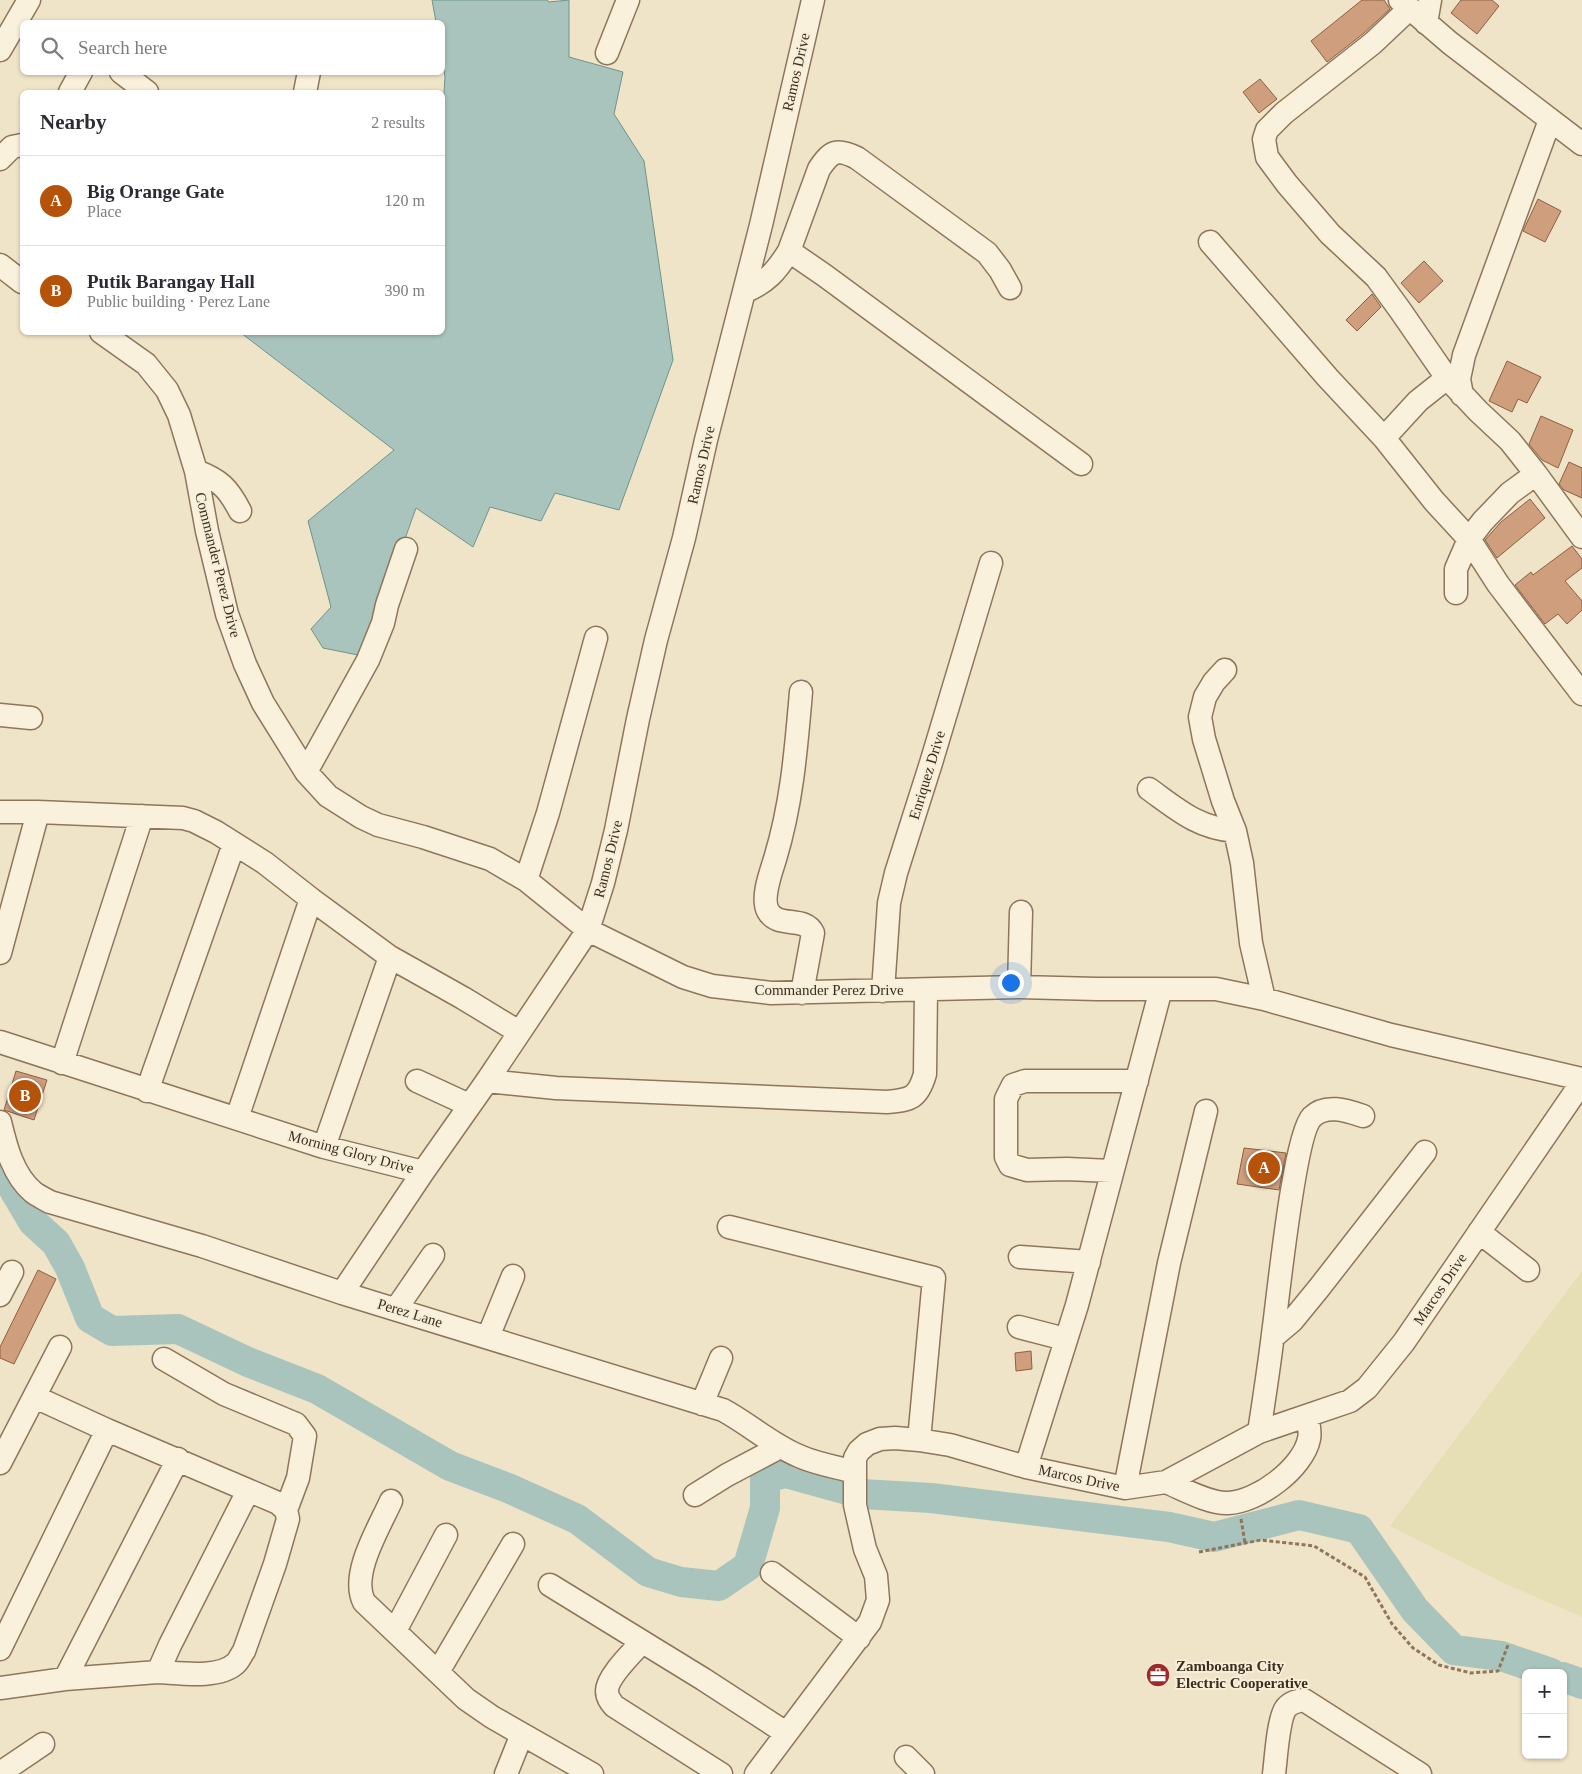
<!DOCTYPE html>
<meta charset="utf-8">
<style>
body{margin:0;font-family:Georgia,serif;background:#f2f2f3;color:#2b2b33}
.controls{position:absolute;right:15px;bottom:15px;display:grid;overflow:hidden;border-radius:8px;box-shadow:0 1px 4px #0004}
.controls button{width:45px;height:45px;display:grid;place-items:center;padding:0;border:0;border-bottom:1px solid #e1e1e2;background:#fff;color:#2b2b33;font:25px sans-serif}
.you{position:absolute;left:1010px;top:982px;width:18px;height:18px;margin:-12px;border:4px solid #fff;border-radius:50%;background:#1a73e8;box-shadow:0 0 0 8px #1a73e833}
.badge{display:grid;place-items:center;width:32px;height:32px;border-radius:50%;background:#b45309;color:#fff;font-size:16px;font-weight:700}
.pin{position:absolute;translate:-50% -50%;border:2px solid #fff;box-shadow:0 1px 5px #0006}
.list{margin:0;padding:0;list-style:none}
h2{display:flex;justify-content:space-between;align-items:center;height:65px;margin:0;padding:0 20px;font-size:21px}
h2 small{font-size:16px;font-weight:400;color:#7c7c81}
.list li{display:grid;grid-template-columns:32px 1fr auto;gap:15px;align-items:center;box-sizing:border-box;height:90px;padding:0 20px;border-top:1px solid #e1e1e2}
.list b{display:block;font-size:19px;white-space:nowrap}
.list p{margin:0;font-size:16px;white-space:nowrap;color:#7c7c81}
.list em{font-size:16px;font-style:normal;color:#7c7c81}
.icon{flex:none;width:28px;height:28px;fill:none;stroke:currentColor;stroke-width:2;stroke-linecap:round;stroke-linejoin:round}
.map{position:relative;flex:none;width:1582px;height:1774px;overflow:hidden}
.search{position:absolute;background:#fff;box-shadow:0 1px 4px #0004;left:20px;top:20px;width:425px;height:55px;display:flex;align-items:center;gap:12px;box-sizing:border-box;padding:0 18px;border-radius:8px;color:#7c7c81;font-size:19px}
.panel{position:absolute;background:#fff;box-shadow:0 1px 4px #0004;left:20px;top:90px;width:425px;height:245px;border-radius:8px}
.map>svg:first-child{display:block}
.farmland{fill:#e6deb5}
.water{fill:#a9c4bc;stroke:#6f938a}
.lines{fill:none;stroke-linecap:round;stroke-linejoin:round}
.river{stroke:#a9c4bc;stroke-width:30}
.building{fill:#cf9f7d;stroke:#8d5f41}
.minor-casing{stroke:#8d765c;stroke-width:25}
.path{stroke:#8d765c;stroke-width:3;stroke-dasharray:4 2.5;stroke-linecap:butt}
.minor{stroke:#faf1dc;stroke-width:22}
.labels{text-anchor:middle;stroke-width:4;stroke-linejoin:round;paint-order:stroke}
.street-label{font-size:15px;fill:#3d2e20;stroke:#f7eed8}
.poi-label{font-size:15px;font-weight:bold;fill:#3d2e20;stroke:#f7eed8;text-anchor:start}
</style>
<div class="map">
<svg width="1582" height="1774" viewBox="0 0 1582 1774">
<rect width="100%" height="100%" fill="#f0e4c8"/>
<path class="farmland" d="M1582 1271V1617L1501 1582 1390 1526Z"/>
<path class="water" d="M432 0H547L549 2 569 0V57L623 72 614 114 644 161 673 360 619 510 555 493 541 521 490 507 473 547 416 508 363 656 323 648 311 629 331 607 308 521 394 450 241 333 442 332V124L445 77 443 63 442 22H436Z"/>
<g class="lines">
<path class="river" d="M0 1166 33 1222 56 1243 70 1268 90 1318 112 1331 178 1329 248 1362 317 1389 450 1466 508 1488 577 1519 648 1572 681 1582 719 1586 748 1566 765 1508V1478L786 1473 862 1494 931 1498 1169 1527 1214 1537 1299 1515 1359 1529 1415 1610 1454 1650 1501 1656 1551 1673
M1563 1677 1582 1684"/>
</g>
<path class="building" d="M1362 0H1384L1390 9 1364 33 1327 62 1311 41Z
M1461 0H1492L1499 6 1477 34 1451 13Z
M1260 79 1277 99 1259 113 1243 92Z
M1538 199 1561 211 1545 242 1523 231Z
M1424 261 1443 281 1419 303 1401 283Z
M1372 294 1381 307 1357 331 1346 320Z
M1507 361 1541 377 1527 403 1518 399 1512 412 1489 401Z
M1541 416 1573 430 1558 468 1542 460 1529 444Z
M1569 462 1582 468V498L1564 490 1559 484Z
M1530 499 1545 518 1497 558 1485 540 1501 522Z
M1572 546 1582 559V568L1565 581 1582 601V610L1567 624 1558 614 1545 624 1515 585 1531 572 1533 575Z
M16 1071 47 1080 34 1120 4 1110Z
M1244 1148 1286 1153 1279 1190 1237 1184Z
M38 1270 56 1279 14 1364 0 1358V1347Z
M1031 1351 1032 1369 1016 1371 1015 1353Z"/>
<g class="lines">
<g class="minor-casing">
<path id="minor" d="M1400 0 1450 43 1582 144
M1409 9 1373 43 1284 113 1267 130 1264 139 1267 157 1287 184 1330 234 1376 277 1400 310 1447 378 1478 411 1510 441 1536 474 1582 537
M1426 23 1430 0
M0 50 29 0
M607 53 628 0
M121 72 147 92
M70 92 81 72
M305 92 309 72
M0 159 12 147 22 145
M1210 242 1328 378 1384 438
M789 251 824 275 1081 464
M0 265 22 282
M744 292C767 282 776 272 789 251L819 169C831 151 837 148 857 158L987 253 1000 270 1010 288
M101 332 146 364 167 390 179 415 196 471 207 531 227 614 245 664 263 703 306 772 328 796 361 817 378 825 423 837 490 859 526 880 588 930 683 977 712 986 771 993 1019 987 1097 989H1216L1264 999 1391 1035 1582 1079
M1447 378 1418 401 1384 438 1434 501 1469 539 1483 521 1510 493 1536 474
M1462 395 1459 379 1464 355 1550 120
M196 471C220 480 228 488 240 511
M1469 539 1498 584 1582 694
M1456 593V569L1469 539
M1225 670 1214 682 1205 697 1200 717 1204 739 1223 801 1235 831 1242 863 1251 943 1264 999
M801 692C796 750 792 803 775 859 771 872 761 898 768 911 778 929 804 915 813 933L802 993
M0 715 31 718
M306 772 368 660 383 623 387 605 406 549
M1149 789C1178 810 1198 828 1235 831
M0 812H38
M526 880 548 813 596 638
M0 953 38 812 183 818 194 821 216 832 265 863 311 899 390 957 463 998 519 1032
M1019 987 1021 912
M883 991 889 903 896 873 931 763 991 563
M0 1042 324 1147 423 1172 487 1081 588 930 603 883 616 830 638 719 656 640 684 538 706 440 761 225 813 0
M62 1063 142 816
M417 1081 469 1105
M487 1081 556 1088 887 1102C911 1100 918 1098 925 1074L926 990
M147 1091 234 844
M237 1118 311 899
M0 1122C6 1147 13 1175 33 1192 38 1196 45 1199 50 1202L202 1246 342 1293 723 1410C749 1424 772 1445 799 1456 816 1464 837 1467 855 1472
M324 1147 390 957
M1111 1171 1067 1169 1027 1170 1010 1165 1006 1157V1099L1013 1085 1025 1081H1137
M729 1227 934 1278 919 1440
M1479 1232 1528 1270
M1020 1257 1089 1262
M342 1293 423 1172
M0 1295 12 1272
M396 1309 433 1255
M1019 1327 1065 1339
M488 1337 513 1276
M1273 1337 1292 1321 1319 1288 1425 1152
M164 1359 224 1394 296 1424 305 1436 298 1478 286 1510
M35 1397 107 1430 278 1503 286 1510 288 1519 275 1564 244 1651C241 1655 239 1661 235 1664 218 1679 180 1673 158 1672
M702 1404 721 1358
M1259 1432C1264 1400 1269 1367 1273 1334 1278 1299 1294 1135 1312 1117 1326 1103 1348 1111 1363 1116
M0 1463 60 1347
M1026 1467 1077 1305 1161 989
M1166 1482C1183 1489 1210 1504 1228 1503 1258 1502 1303 1468 1309 1439 1311 1432 1308 1423 1307 1416
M1125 1488 1169 1263 1206 1111
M695 1495 727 1475 780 1447
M391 1501C379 1528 350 1574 364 1602L466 1699 492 1717 592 1774
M772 1573 859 1638
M550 1585 703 1679 786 1733
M395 1631 446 1535
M642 1642C632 1653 607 1677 607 1691 607 1697 610 1701 614 1706L721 1774
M0 1649 107 1430
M438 1672 513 1544
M65 1679 178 1459
M0 1688 65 1679 158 1672 170 1645 248 1491
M906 1757 923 1774
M0 1773 43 1744
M506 1774 522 1734
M756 1774 870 1622 878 1600 876 1576 865 1549 855 1505V1458L859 1451 867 1444 880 1439 895 1438 919 1440 950 1445 1026 1467 1125 1488 1166 1482 1259 1432 1350 1401 1367 1388 1404 1342 1582 1082
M1274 1774C1276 1759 1278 1719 1286 1708 1291 1702 1297 1701 1304 1700L1420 1774"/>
</g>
<path class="path" d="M1241 1519 1245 1543
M1199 1552 1261 1540 1314 1546 1365 1577 1392 1624 1413 1648 1439 1665 1471 1673 1498 1671 1508 1645"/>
<use href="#minor" class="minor"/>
</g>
<defs>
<g id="office-disc" transform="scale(1.25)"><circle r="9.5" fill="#9e2a2b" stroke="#f7eed8"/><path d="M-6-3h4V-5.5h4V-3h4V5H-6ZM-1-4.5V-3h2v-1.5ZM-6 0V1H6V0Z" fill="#fff"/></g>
</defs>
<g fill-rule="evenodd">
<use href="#office-disc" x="1158" y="1675"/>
</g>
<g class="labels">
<g class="street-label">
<text transform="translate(796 72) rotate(-77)" y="5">Ramos Drive</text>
<text transform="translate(701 465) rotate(-77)" y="5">Ramos Drive</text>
<text transform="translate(218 565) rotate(76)" y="5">Commander Perez Drive</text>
<text transform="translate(927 775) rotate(-73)" y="5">Enriquez Drive</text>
<text transform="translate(608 859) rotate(-76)" y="5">Ramos Drive</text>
<text x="829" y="995">Commander Perez Drive</text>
<text transform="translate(351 1152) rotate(15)" y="5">Morning Glory Drive</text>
<text transform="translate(1440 1289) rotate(-56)" y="5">Marcos Drive</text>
<text transform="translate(410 1313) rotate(17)" y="5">Perez Lane</text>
<text transform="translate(1079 1478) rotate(12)" y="5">Marcos Drive</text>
</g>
<g class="poi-label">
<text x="1176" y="1671">Zamboanga City<tspan x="1176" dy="17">Electric Cooperative</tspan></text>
</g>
</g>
</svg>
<div class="controls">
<button>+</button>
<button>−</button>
</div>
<div class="you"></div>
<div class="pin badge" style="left:1264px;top:1168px">A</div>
<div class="pin badge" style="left:25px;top:1096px">B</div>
<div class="search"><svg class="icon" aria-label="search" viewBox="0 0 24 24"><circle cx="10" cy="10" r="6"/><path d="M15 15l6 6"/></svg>Search here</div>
<section class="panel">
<h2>Nearby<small>2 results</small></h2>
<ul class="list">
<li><span class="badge">A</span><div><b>Big Orange Gate</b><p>Place</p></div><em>120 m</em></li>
<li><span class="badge">B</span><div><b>Putik Barangay Hall</b><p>Public building · Perez Lane</p></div><em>390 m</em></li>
</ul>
</section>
</div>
